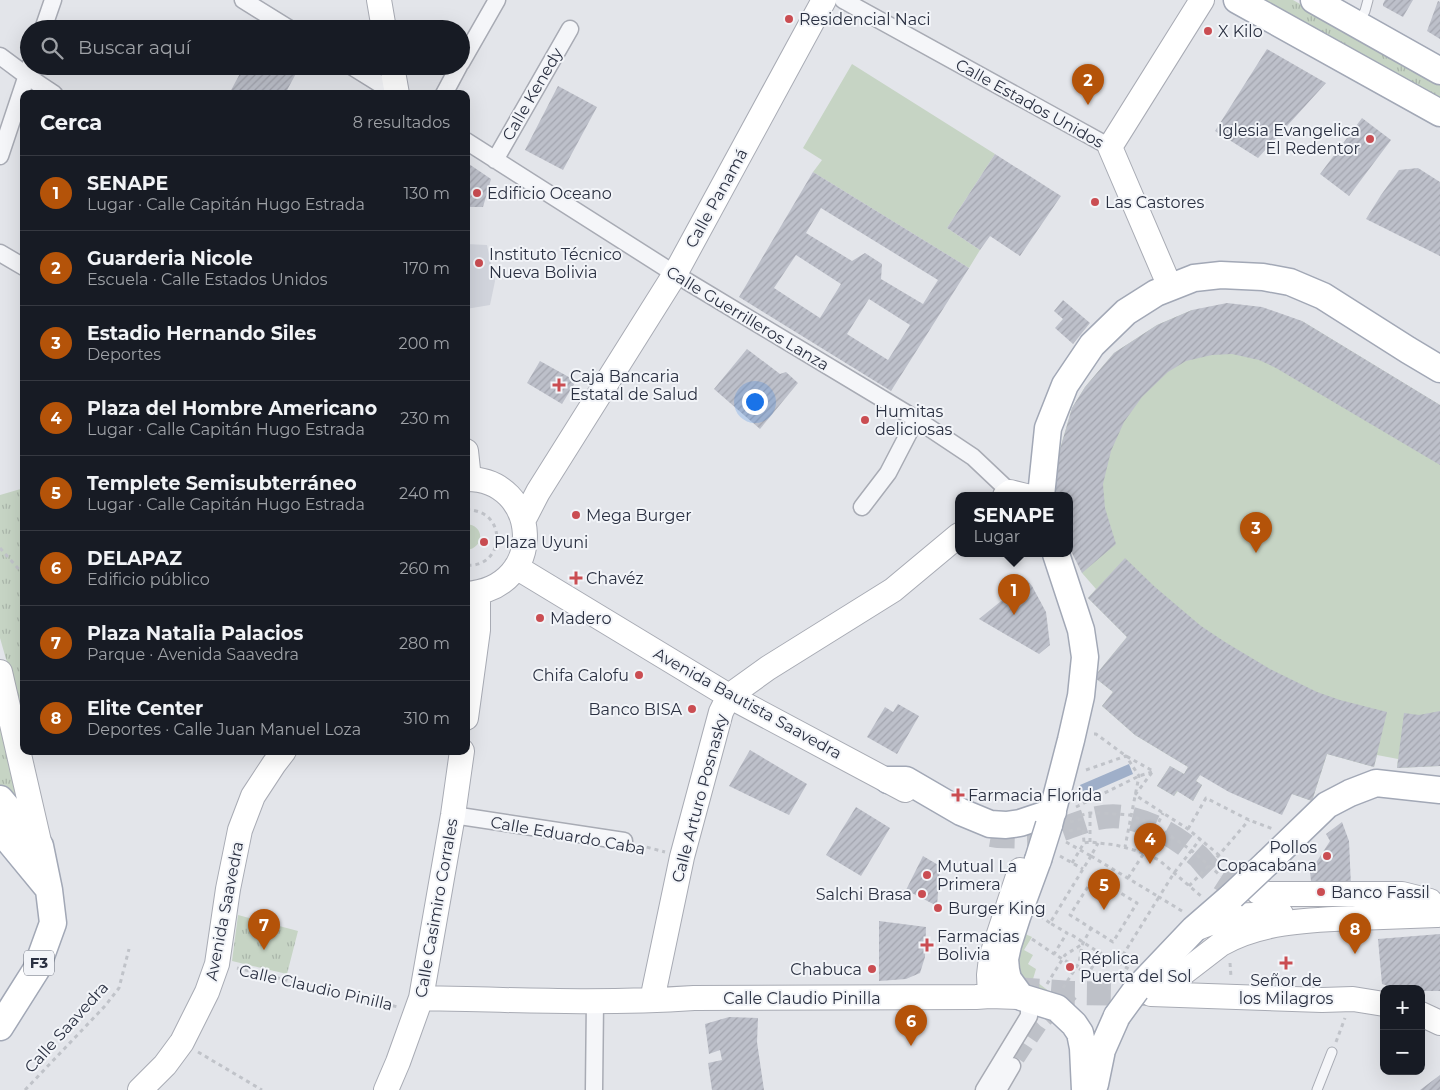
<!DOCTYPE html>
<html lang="es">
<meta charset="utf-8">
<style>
body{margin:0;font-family:Montserrat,sans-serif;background:#20242c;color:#f1f3f6}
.controls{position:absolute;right:15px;bottom:15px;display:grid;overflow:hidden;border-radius:10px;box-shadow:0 5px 20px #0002}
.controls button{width:45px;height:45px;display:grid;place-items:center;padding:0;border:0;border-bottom:1px solid #363941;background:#171b24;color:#f1f3f6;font:25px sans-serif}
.you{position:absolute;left:754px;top:401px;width:18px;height:18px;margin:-12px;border:4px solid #fff;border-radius:50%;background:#1a73e8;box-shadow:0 0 0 8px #1a73e833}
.badge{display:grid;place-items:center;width:32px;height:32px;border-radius:50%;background:#b45309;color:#fff;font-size:16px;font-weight:700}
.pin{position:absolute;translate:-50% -41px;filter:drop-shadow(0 1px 2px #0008)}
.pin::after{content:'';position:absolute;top:26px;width:18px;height:15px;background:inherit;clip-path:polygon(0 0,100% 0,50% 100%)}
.popup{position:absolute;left:955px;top:492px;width:118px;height:65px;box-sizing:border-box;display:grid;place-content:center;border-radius:10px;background:#171b24;filter:drop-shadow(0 1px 4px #0005);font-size:16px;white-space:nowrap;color:#9ea1a6}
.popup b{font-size:19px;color:#f1f3f6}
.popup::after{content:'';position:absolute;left:50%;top:100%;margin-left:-10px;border:10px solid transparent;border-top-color:#171b24}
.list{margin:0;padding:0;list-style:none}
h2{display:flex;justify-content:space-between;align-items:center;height:65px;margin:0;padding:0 20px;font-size:21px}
h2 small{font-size:16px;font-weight:400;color:#9ea1a6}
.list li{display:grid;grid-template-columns:32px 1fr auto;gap:15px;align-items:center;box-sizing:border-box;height:75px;padding:0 20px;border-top:1px solid #363941}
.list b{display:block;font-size:19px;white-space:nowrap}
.list p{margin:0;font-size:16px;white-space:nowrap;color:#9ea1a6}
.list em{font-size:16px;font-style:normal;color:#9ea1a6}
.icon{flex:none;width:28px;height:28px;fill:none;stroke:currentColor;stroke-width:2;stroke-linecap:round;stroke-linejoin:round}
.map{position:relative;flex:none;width:1440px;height:1090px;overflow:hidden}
.search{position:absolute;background:#171b24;box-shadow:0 5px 20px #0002;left:20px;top:20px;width:450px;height:55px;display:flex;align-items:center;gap:12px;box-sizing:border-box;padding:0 18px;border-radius:28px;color:#9ea1a6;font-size:19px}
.panel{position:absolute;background:#171b24;box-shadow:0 5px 20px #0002;left:20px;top:90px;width:450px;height:665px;border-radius:10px}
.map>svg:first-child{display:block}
.built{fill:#d1d4dc}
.green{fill:#c6d4c4}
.park{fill:url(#park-tufts)}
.water{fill:#9fafc9}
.building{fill:url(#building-hatch);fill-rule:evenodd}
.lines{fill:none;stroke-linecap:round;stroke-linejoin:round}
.street-tunnel{stroke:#bec1c8;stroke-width:16;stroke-dasharray:16 8;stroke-linecap:butt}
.secondary-tunnel{stroke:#bec1c8;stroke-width:24;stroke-dasharray:24 12;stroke-linecap:butt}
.lane-casing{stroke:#a8abb4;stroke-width:11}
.street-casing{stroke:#a8abb4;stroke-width:19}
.secondary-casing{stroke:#a8abb4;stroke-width:26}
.primary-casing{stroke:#a2a8b6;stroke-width:29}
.path{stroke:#c0c3c9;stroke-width:3;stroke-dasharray:4 4;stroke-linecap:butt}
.lane{stroke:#f5f6f9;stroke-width:9}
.street{stroke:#f5f6f9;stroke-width:16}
.secondary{stroke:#fff;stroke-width:24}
.primary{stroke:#fff;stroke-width:26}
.primary-bridge-casing{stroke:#a2a8b6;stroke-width:29;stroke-linecap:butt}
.primary-bridge{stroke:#fff;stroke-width:26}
.poi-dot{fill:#ca4d52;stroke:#f2f4f8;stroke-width:2}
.labels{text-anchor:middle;stroke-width:4;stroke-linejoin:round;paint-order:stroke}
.shield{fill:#f2f4f8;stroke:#676c79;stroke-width:1}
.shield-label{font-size:15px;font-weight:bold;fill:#2b3142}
.poi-label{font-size:16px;fill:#2b3142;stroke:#f2f4f8;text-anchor:start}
.street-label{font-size:16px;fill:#2b3142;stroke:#f2f4f8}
</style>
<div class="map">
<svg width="1440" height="1090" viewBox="0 0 1440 1090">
<defs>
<pattern id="park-tufts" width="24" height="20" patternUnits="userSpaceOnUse" patternTransform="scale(1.25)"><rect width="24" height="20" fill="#c6d4c4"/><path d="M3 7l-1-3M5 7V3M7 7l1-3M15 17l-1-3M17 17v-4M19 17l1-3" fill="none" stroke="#aab6aa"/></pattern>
<pattern id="building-hatch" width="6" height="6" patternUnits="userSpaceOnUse" patternTransform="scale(1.25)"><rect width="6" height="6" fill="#bdc0ca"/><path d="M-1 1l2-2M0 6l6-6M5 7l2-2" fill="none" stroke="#a3a5af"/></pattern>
</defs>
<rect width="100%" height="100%" fill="#e3e5ea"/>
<path class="built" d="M466 244 487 245 495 281 490 305 466 309Z"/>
<path class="green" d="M852 64 995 154 947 228 980 250 969 268 813 172 822 160 803 148Z
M1192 310 1302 321 1440 405V766L1397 768 1398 759 1377 755 1374 767 1327 754 1312 801 1292 794 1200 775 1196 781 1202 785 1193 801 1178 791 1174 796 1157 786 1170 766 1184 774 1188 767 1135 735 1102 706 1113 692 1094 677 1127 637 1088 598 1096 589 1082 573 1069 496H1055L1059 452 1072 408 1085 387 1114 353 1157 325Z
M466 524C485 525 485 548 466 550Z
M1023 933 1032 937 1024 950 1033 955 1028 964 1036 969 1033 979 1050 992 1037 991 1017 976 1014 963Z"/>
<path class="park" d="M1257 0H1293L1440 83V103Z
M24 488V749L10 673 0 638V495Z
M0 723 19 797 12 799 8 796 0 786Z
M238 915 298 931 287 974 232 961Z"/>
<path class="water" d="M1129 764 1133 774 1085 795 1080 785Z"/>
<path class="building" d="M1385 0H1413L1403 17 1383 6V4Z
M1438 1 1440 2V39L1427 31Z
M1267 49 1326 83 1258 158 1215 131Z
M244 66H300L285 94H229Z
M558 86 597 107 563 170 525 150Z
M1362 118 1391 140 1349 196 1320 174Z
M995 154 1061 196 1020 256 990 236 980 250 947 228Z
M466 162 491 179 483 207H466Z
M1418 168 1440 182V256L1366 219 1381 195 1399 170Z
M813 172 969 268 891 391 739 297ZM821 208 938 280 923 304 881 279 882 264 865 253 852 261 806 233ZM796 255 841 284 820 318 774 288ZM869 299 910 325 888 360 847 334Z
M1063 300 1090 323 1073 344 1055 328 1063 319 1054 311Z
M1227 303 1262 307 1302 321 1440 405V465L1276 368 1259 360 1232 354 1212 355 1186 361 1168 372 1142 397 1124 422 1111 451 1103 484 1105 508 1116 544 1082 573 1069 547V496H1055V494L1059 453 1072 408 1085 387 1114 353 1157 325 1192 310Z
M747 349 780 374 786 372 798 383 760 429 714 389Z
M540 361 576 381 562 404 527 383Z
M1125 558 1155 587 1201 626 1225 642 1270 669 1317 692 1340 700 1387 712 1374 767 1327 754 1312 801 1292 794 1282 815 1229 792 1200 775 1196 781 1202 785 1193 801 1177 791 1174 796 1157 786 1170 766 1184 774 1188 767 1135 735 1102 706 1113 692 1094 677 1127 637 1088 598Z
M1027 580 1032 586 1046 612 1050 645 1039 654 979 619Z
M898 704 919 716 897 754 867 737 885 707 893 712Z
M1440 711V766L1397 768 1404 713 1419 715Z
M750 750 807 784 789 815 729 786Z
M856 807 890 828 861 876 826 855Z
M1342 822 1349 841 1351 886 1317 885 1311 881 1310 872 1330 841 1326 834Z
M923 856 940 866 937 906 906 890Z
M879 921 926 927 925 957 920 973 906 979 879 981Z
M1440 934V991H1421V989H1399L1382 984 1378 939Z
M729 1017 758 1018 757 1042 764 1090H712L708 1063 722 1060 720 1050 709 1054 705 1024Z
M1440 1075V1090H1420Z"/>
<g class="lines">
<path class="street-tunnel" d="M1017 1058 1039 1025 1071 993"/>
<path class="secondary-tunnel" d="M991 835 997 836C1013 836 1031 838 1047 834 1074 827 1098 811 1128 818 1153 823 1179 838 1198 856 1204 862 1209 870 1216 875 1229 885 1243 888 1258 892
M1015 989 1071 993 1149 994"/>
<g class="lane-casing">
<path id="lane" d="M1359 22 1365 11 1368 0
M1317 1090 1332 1052"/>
</g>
<g class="street-casing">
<path id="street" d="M243 0 290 29
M843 0 1110 147
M43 29 53 0
M0 56 27 76 54 94
M461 63 497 0
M351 66 396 94
M444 94 459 66
M466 141 675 274 916 419 973 457 1010 492
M0 156 30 66
M495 160 570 29
M0 253 24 267
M862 507 888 473 916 419
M453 815 624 841
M594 1090 595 1001
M984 1090 1029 1016V1005L1021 997
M998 1090 1012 1066"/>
</g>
<g class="secondary-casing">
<path id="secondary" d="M379 0 384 29
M392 66 397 94
M1170 287 1110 147 1202 0
M466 451 469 479
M466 479C540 478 549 588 466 594
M1005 496 1010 492 1026 496
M523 521 538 492 675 274 824 0
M516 567 729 696 905 790
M0 672 40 846
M466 718 478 630V593
M1258 892 1269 894H1402L1430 901
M1200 927 1228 916 1281 914
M1151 994 1322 1000 1353 999 1384 1004
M1156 994 1221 944C1261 921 1311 920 1356 918 1383 917 1410 916 1437 915L1440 913
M990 996 989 975 991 958 1020 870
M421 998C512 1000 603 1004 694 998L976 997 990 996 1021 997
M652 1000 682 857 721 712 729 696 768 668 893 590 959 535
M1421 1014 1440 1023
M140 1090 165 1065 182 1042 207 992 217 964 228 889 240 830 253 796 274 764 284 751
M386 1090 398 1062 421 998 453 815 462 751"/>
</g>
<g class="primary-casing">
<path id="primary" d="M1237 0 1440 113
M1314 0 1440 71
M1041 496 1048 428 1065 385 1092 345 1126 312 1156 293 1194 278 1221 275 1263 277 1290 282 1323 296 1408 350 1440 369
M888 780H906L961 812 990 824 1006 825 1020 823 1053 812
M0 799 40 846 49 890 53 923 36 970 0 1027
M1049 825 1071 740 1081 696 1085 657 1081 630 1056 554
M0 830 47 887
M1038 860 1017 917 1008 945 1005 959 1006 970 1008 979 1021 997 1057 1008 1074 1024 1080 1033 1083 1048 1085 1090
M1267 863 1327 805 1350 793 1376 783 1440 790
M1136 990 1194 929 1232 896
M1095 1084 1102 1050 1117 1016"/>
</g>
<path class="path" d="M466 510C509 509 505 569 466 565
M0 548 24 575
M1094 734H1096L1126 756 1153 771 1135 795 1188 829 1232 866
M1086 770 1126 756 1139 776 1125 847
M1076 807 1139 776 1152 772
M1070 822 1083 819 1082 815 1090 813H1100L1130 815 1156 826 1191 850 1221 876
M1188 829 1206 798 1249 820 1273 829
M1069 831 1083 828 1084 843
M1066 842 1091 856 1098 843
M1090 842V813
M639 845 665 852
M1060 856 1083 869
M1091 856 1159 897 1118 963 1101 953 1088 974 1054 954 1067 933 1050 923Z
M1072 863 1084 843 1090 842 1116 845 1144 853 1159 860 1201 896
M1094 877 1137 903 1113 942 1070 915Z
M1128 878 1144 853 1163 813
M1189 886 1219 855 1249 820
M1182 911 1159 897 1174 873 1201 838
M1040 916 1050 923
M1072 935 1095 950
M1032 939 1054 954
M1118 963 1129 969
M1230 963 1231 977
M237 968 398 1007
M1088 974 1110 989
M1047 984 1065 955 1081 945
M1063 988 1079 963 1082 945 1091 928
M1336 1042 1345 1018
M198 1052 262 1090
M25 1090 105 1006 119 988 129 949"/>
<use href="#lane" class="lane"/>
<use href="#street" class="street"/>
<use href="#secondary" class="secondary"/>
<use href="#primary" class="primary"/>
<g class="primary-bridge-casing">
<path id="primary-bridge" d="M1038 860 1049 825
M1232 896 1267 863
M1117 1016 1136 990"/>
</g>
<use href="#primary-bridge" class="primary-bridge"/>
</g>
<g class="poi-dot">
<circle cx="789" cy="19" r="5"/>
<circle cx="1208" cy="31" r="5"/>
<circle cx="1370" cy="139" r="5"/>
<circle cx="477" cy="193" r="5"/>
<circle cx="1095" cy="202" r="5"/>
<circle cx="479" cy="263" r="5"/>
<path d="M556.5 377.5h5v5h5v5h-5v5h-5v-5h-5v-5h5z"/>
<circle cx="865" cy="420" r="5"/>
<circle cx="576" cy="515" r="5"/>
<circle cx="484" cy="542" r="5"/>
<path d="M573.5 570.5h5v5h5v5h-5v5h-5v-5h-5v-5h5z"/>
<circle cx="540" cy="618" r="5"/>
<circle cx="639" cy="675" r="5"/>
<circle cx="692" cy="709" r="5"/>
<path d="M955.5 787.5h5v5h5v5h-5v5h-5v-5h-5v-5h5z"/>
<circle cx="1327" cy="856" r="5"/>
<circle cx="927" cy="875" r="5"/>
<circle cx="1321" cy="892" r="5"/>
<circle cx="922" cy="894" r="5"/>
<circle cx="938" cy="908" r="5"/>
<path d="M924.5 937.5h5v5h5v5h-5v5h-5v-5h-5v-5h5z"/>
<path d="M1283.5 955.5h5v5h5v5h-5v5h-5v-5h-5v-5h5z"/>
<circle cx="1070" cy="967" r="5"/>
<circle cx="872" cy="969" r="5"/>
</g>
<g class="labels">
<rect class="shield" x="24" y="950.5" width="30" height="25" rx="4"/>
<g class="shield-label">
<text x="39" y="968">F3</text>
</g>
<g class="poi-label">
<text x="799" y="25">Residencial Naci</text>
<text x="1218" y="37">X Kilo</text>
<text x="1360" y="136" text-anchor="end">Iglesia Evangelica<tspan x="1360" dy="18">El Redentor</tspan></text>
<text x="487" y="199">Edificio Oceano</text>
<text x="1105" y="208">Las Castores</text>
<text x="489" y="260">Instituto Técnico<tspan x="489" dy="18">Nueva Bolivia</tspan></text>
<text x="570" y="382">Caja Bancaria<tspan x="570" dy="18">Estatal de Salud</tspan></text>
<text x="875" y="417">Humitas<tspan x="875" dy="18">deliciosas</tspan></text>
<text x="586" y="521">Mega Burger</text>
<text x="494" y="548">Plaza Uyuni</text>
<text x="586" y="584">Chavéz</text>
<text x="550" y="624">Madero</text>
<text x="629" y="681" text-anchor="end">Chifa Calofu</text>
<text x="682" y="715" text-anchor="end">Banco BISA</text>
<text x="968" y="801">Farmacia Florida</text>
<text x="1317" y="853" text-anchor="end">Pollos<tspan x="1317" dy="18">Copacabana</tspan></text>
<text x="937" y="872">Mutual La<tspan x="937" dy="18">Primera</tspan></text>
<text x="1331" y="898">Banco Fassil</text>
<text x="912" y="900" text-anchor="end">Salchi Brasa</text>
<text x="948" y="914">Burger King</text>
<text x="937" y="942">Farmacias<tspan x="937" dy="18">Bolivia</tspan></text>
<text x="1080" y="964">Réplica<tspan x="1080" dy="18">Puerta del Sol</tspan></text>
<text x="862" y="975" text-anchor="end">Chabuca</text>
<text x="1286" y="986" text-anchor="middle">Señor de<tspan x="1286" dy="18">los Milagros</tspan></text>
</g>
<g class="street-label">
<text transform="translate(532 94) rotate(-60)" y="6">Calle Kenedy</text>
<text transform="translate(1030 103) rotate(29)" y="6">Calle Estados Unidos</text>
<text transform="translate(716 198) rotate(-61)" y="6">Calle Panamá</text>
<text transform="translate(748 318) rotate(31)" y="6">Calle Guerrilleros Lanza</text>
<text transform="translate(748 703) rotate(29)" y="6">Avenida Bautista Saavedra</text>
<text transform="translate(699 798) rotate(-75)" y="6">Calle Arturo Posnasky</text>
<text transform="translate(568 835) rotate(10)" y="6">Calle Eduardo Caba</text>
<text transform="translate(436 908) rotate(-80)" y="6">Calle Casimiro Corrales</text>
<text transform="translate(224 911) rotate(-79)" y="6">Avenida Saavedra</text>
<text transform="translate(316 987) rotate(13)" y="6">Calle Claudio Pinilla</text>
<text x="802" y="1004">Calle Claudio Pinilla</text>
<text transform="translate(66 1027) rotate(-48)" y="6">Calle Saavedra</text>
</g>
</g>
</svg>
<div class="controls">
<button>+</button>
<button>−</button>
</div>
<div class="you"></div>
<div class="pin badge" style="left:1014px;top:615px">1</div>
<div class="popup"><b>SENAPE</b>Lugar</div>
<div class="pin badge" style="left:1088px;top:105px">2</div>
<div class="pin badge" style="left:1256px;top:553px">3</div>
<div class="pin badge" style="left:1150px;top:864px">4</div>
<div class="pin badge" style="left:1104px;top:910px">5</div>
<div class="pin badge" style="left:911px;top:1046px">6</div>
<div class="pin badge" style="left:264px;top:950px">7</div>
<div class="pin badge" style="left:1355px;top:954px">8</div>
<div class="search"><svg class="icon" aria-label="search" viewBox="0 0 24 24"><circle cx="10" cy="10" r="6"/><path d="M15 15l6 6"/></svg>Buscar aquí</div>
<section class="panel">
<h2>Cerca<small>8 resultados</small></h2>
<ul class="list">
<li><span class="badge">1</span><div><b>SENAPE</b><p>Lugar · Calle Capitán Hugo Estrada</p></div><em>130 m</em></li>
<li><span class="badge">2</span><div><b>Guarderia Nicole</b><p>Escuela · Calle Estados Unidos</p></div><em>170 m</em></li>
<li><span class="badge">3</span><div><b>Estadio Hernando Siles</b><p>Deportes</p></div><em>200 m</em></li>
<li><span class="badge">4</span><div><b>Plaza del Hombre Americano</b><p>Lugar · Calle Capitán Hugo Estrada</p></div><em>230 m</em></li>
<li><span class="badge">5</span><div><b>Templete Semisubterráneo</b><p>Lugar · Calle Capitán Hugo Estrada</p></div><em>240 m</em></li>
<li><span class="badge">6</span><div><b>DELAPAZ</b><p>Edificio público</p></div><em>260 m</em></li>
<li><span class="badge">7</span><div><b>Plaza Natalia Palacios</b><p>Parque · Avenida Saavedra</p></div><em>280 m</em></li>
<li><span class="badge">8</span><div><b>Elite Center</b><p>Deportes · Calle Juan Manuel Loza</p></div><em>310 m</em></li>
</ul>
</section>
</div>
